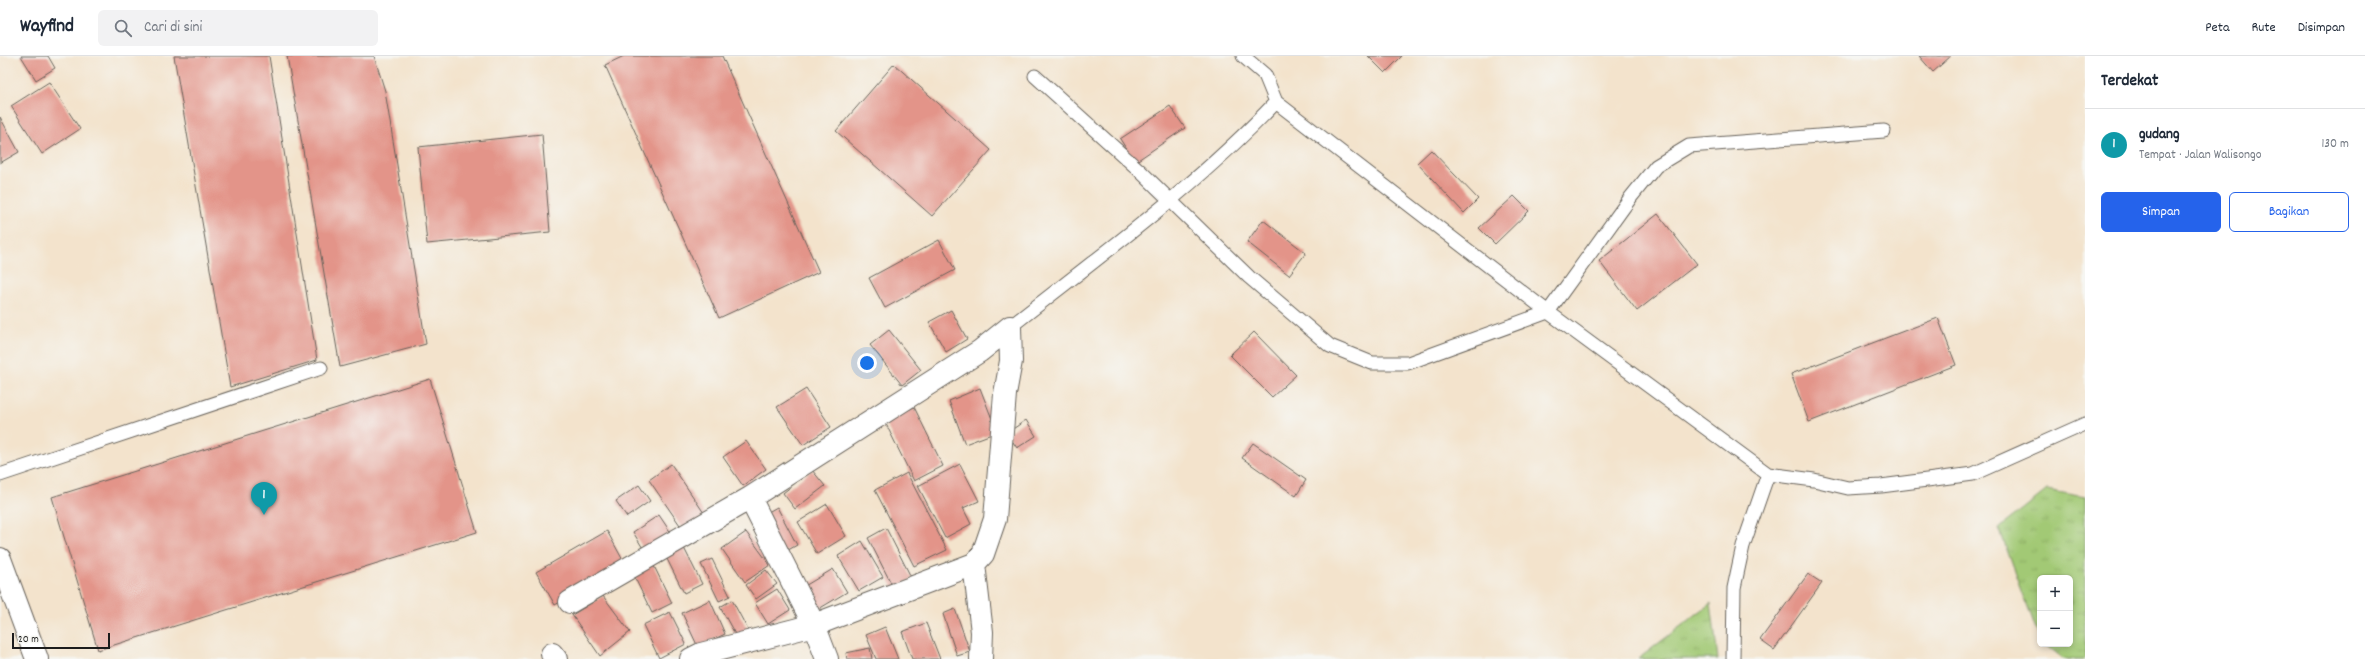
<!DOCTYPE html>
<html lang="id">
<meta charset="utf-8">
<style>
body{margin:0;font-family:Dekko,sans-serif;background:#f2f2f3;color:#1f2937}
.controls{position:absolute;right:12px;bottom:12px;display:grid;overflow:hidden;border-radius:6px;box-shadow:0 2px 6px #0003}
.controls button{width:36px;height:36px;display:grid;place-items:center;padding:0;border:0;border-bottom:1px solid #e0e1e3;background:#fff;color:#1f2937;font:20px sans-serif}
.scale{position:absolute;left:12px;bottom:10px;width:98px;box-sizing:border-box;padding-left:4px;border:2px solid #1c1c1c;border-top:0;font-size:11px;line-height:14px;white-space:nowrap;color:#1c1c1c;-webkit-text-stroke:3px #f6f6f2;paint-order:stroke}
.you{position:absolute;left:867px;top:307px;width:14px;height:14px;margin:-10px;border:3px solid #fff;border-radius:50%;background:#1a73e8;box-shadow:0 0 0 6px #1a73e833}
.badge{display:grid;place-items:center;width:26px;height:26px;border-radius:50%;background:#2563eb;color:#fff;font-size:13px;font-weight:700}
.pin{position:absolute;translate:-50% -33px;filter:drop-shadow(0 1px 2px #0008)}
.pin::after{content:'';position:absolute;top:21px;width:14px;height:12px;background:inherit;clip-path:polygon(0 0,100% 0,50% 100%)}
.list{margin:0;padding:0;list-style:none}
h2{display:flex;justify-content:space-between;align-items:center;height:52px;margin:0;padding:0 16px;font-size:17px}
h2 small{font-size:13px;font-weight:400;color:#747a83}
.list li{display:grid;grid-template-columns:26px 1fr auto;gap:12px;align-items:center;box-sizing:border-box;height:72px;padding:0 16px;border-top:1px solid #e0e1e3}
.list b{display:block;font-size:15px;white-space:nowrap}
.list p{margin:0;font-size:13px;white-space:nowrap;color:#747a83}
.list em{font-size:13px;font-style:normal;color:#747a83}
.actions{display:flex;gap:8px;padding:12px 16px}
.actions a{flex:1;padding:9px 0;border:1px solid #2563eb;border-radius:6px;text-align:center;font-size:14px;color:#2563eb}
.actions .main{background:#2563eb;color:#fff}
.icon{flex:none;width:22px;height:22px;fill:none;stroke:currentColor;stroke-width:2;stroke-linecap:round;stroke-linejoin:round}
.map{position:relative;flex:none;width:2085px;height:603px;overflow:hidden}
header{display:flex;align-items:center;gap:24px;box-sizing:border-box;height:56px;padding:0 20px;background:#fff;border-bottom:1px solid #e0e1e3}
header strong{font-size:19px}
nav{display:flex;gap:22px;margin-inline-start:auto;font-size:14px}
.search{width:280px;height:36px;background:#f2f2f3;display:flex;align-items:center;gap:10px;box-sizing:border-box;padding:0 14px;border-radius:6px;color:#747a83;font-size:15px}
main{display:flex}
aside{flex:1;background:#fff}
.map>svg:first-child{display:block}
.grass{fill:url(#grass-tufts);stroke:#5f7248}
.building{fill:#e39489}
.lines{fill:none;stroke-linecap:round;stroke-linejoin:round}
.service-casing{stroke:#67625a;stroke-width:15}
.minor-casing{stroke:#67625a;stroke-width:24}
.trunk-casing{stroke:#67625a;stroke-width:24}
.service{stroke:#fff;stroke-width:13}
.minor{stroke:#fff;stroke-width:22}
.trunk{stroke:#fff;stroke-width:22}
</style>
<header>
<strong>Wayfind</strong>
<div class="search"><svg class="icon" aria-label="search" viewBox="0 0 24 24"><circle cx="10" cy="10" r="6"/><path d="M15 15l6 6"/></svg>Cari di sini</div>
<nav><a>Peta</a><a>Rute</a><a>Disimpan</a></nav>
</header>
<main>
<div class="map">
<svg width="2085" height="603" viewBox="0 0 2085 603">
<defs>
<pattern id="grass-tufts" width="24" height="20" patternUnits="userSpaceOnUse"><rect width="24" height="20" fill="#a2c974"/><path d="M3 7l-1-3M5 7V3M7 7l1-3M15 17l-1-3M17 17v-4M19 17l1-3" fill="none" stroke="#8bac64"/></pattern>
</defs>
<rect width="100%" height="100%" fill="#f6f6f2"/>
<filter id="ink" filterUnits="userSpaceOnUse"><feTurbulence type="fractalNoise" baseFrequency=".025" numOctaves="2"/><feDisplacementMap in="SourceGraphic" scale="8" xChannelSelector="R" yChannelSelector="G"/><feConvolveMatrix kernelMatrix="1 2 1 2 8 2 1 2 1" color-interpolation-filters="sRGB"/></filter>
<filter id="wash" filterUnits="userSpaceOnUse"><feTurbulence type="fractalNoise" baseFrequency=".012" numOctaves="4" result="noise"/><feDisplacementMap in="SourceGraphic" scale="16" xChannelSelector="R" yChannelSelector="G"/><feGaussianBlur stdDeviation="0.9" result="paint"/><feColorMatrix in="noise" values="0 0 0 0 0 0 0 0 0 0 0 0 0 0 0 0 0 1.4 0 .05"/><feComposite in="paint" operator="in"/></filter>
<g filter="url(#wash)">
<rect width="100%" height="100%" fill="#f3e3cc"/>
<path class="grass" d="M2047 434 2085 441V603H2063L2044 588H2070V522H2040V584L1999 472Z
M1711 547 1718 603H1638Z"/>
<g id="blocks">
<path class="building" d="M21 0H48L55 12 36 24Z
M174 0H269L317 304 230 331Z
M287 0H374L385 35 426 288 340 311Z
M624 0H722L819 216 719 262 605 9Z
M1368 0H1402L1385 17Z
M1919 0H1951L1933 16Z
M894 8 991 94 932 160 836 75Z
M49 26 80 73 42 98 11 50Z
M1170 50 1185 72 1135 106 1120 83Z
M0 61 19 96 0 107Z
M542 78 550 176 427 188 418 91Z
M1431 94 1478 143 1464 157 1417 107Z
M1514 140 1529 155 1495 188 1479 172Z
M1658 158 1697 208 1637 255 1599 205Z
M1263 164 1306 197 1289 219 1247 186Z
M939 184 955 214 885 252 869 222Z
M951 254 967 283 946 296 929 266Z
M1938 262 1956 309 1809 366 1791 318Z
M889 274 921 314 902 329 870 289Z
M1254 276 1296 319 1272 341 1230 299Z
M430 323 477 476 98 594 52 441Z
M980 332 997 376 965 388 949 345Z
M806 333 831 371 803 389 777 351Z
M914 351 943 410 914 425 885 366Z
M1026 364 1036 380 1017 392 1007 377Z
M746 385 766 413 743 430 723 401Z
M1253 387 1306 424 1296 440 1242 402Z
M671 408 706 460 684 475 649 424Z
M960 408 979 445 963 452 971 468 945 482 918 430Z
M812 414 825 430 795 453 783 437Z
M907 417 947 494 914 510 875 434Z
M639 429 650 445 627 461 616 445Z
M827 448 846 480 817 498 798 466Z
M777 451 797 489 783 497 763 459Z
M659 459 671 477 644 494 633 476Z
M886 472 912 523 894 533 868 482Z
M607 475 625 508 555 549 536 516Z
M746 476 770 509 745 526 722 493Z
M862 485 883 521 859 535 838 500Z
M683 490 702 528 684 537 665 499Z
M712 503 730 540 719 545 701 508Z
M653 508 672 547 652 557 633 518Z
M833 513 847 536 817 554 803 531Z
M766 514 777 528 756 543 746 529Z
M1808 518 1822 527 1774 594 1760 584Z
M777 533 790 554 768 568 755 547Z
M603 540 630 576 600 600 572 559Z
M710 544 725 578 698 591 682 557Z
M732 544 748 574 736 580 720 551Z
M955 553 970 596 957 600 943 558Z
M670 556 686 588 659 602 643 569Z
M926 567 940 603H912L902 576Z
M885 571 898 603H876L866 579Z
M870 592 872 603H847L846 597Z"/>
</g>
</g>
<g filter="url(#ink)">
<use href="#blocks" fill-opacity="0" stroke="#67625a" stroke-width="1"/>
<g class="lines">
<g class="service-casing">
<path id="service" d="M1243 0 1265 19 1276 46 1548 256 1768 418 1743 490 1734 532 1733 603
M1035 20 1138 113 1249 221 1330 290 1372 307H1408L1548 256 1631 141 1656 110 1689 90 1884 75
M1010 271C1101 199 1197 130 1276 46
M1768 418 1814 424 1848 432 1881 430 1973 418 2085 368
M0 419 321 312"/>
</g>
<g class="minor-casing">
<path id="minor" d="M750 442 814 569 827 603
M974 508 982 576 981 603
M570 546 750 442 980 295 1010 271
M552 598 556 603
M691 603 701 598 814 569 974 508 983 498 995 463 1005 338 1011 305 1010 271"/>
</g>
<g class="trunk-casing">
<path id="trunk" d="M0 503 37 603"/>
</g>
<use href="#service" class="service"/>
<use href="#minor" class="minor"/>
<use href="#trunk" class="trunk"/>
</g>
</g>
</svg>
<div class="controls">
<button>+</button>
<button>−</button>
</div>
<div class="scale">20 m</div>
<div class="you"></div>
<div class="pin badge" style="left:264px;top:459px;background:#0f9aa8">1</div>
</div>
<aside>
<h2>Terdekat<small></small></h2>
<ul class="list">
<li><span class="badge" style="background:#0f9aa8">1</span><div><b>gudang</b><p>Tempat · Jalan Walisongo</p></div><em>130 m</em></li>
</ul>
<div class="actions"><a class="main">Simpan</a><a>Bagikan</a></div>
</aside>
</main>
